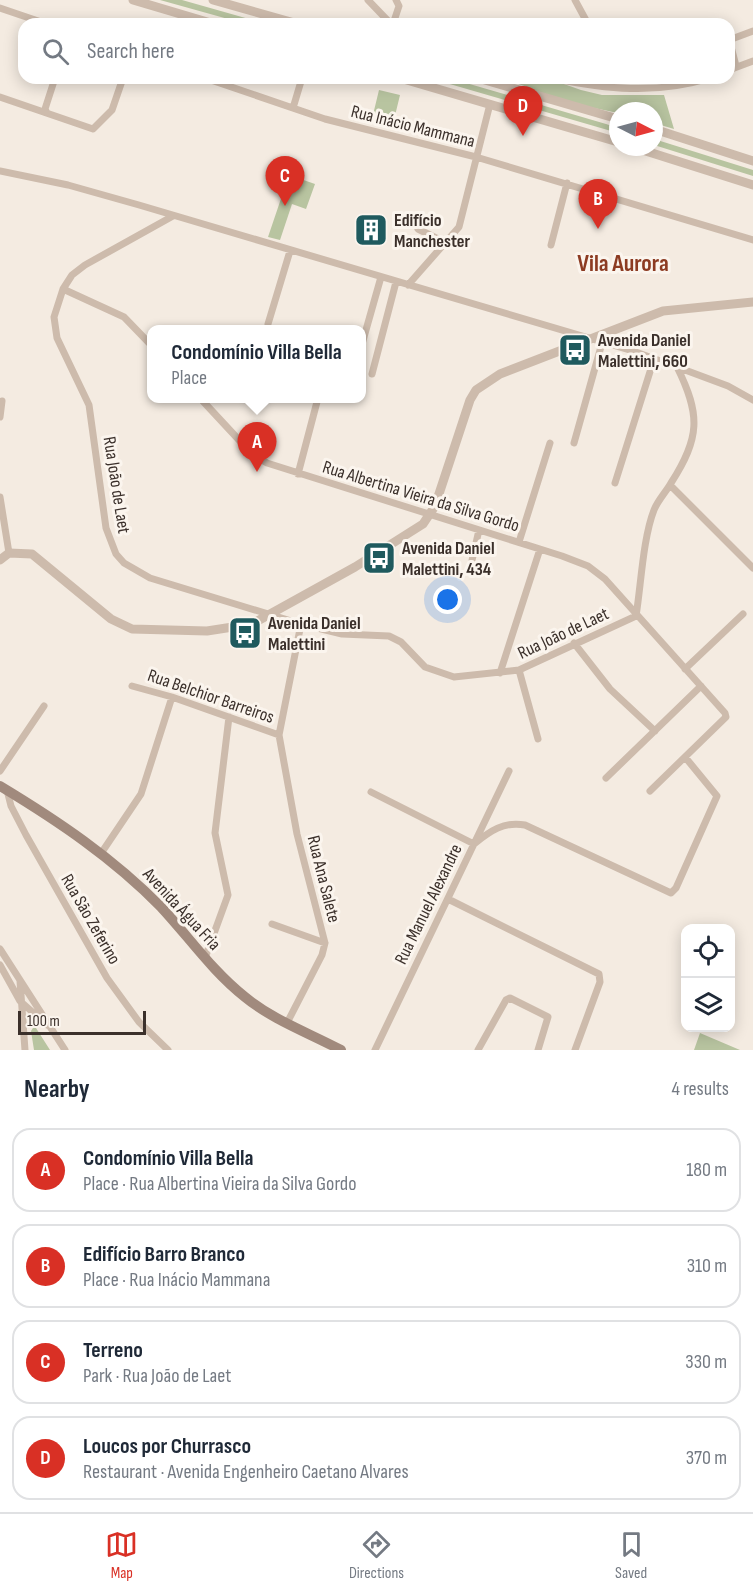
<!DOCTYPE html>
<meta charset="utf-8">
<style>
body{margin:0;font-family:"Sofia Sans Condensed",sans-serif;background:#f2f2f3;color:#1f2937}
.controls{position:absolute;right:18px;bottom:18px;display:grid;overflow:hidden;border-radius:12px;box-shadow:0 3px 15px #0003}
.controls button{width:54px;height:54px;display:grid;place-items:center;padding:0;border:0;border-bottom:2px solid #e0e1e3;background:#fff;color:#1f2937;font:30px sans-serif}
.compass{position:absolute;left:609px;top:102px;width:54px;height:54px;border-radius:50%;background:#fff;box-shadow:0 3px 15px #0003;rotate:96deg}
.scale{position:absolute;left:18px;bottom:15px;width:128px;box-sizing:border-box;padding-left:6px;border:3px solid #3b302b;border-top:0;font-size:16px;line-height:21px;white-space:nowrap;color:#3b302b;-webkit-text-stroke:4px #fbf5ee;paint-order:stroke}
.you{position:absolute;left:448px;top:600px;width:21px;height:21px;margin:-15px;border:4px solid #fff;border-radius:50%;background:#1a73e8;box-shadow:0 0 0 9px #1a73e833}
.badge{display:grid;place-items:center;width:39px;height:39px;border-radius:50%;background:#d93025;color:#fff;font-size:20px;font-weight:700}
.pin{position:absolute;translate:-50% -50px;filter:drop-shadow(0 2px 3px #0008)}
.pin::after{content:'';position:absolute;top:32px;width:21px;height:18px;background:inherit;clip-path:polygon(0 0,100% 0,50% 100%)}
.popup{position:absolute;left:147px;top:325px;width:219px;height:78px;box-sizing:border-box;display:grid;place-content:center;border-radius:12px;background:#fff;filter:drop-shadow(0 2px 4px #0005);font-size:20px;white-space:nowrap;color:#747a83}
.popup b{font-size:22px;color:#1f2937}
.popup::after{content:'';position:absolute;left:50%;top:100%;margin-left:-12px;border:12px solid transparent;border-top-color:#fff}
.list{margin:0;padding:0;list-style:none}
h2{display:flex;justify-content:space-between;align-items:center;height:78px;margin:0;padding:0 24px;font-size:26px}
h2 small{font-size:20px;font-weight:400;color:#747a83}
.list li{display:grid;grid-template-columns:39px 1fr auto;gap:18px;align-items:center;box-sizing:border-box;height:84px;margin:0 12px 12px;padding:0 12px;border:2px solid #e0e1e3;border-radius:18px}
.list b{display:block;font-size:22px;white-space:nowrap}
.list p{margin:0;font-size:20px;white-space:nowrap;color:#747a83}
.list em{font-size:20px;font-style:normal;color:#747a83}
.icon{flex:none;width:33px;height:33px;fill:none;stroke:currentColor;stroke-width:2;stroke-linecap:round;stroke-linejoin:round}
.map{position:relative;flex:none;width:753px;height:1050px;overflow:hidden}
.search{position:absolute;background:#fff;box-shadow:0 3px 15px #0003;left:18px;right:18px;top:18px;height:66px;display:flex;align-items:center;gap:15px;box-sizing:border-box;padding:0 21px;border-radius:18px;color:#747a83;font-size:22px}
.sheet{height:462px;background:#fff}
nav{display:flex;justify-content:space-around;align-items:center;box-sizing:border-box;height:84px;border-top:2px solid #e0e1e3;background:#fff;font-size:16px;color:#747a83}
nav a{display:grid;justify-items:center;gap:3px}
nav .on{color:#d93025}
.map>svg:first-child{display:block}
.green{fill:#b8c4a0}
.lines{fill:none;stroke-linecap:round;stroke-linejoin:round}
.minor{stroke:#cdbbac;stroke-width:7}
.tertiary{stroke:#cdbbac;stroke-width:9}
.secondary{stroke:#a18a7d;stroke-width:10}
.labels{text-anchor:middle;stroke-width:6;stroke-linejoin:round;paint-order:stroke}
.street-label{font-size:18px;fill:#3b302b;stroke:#fbf5ee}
.poi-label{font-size:18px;font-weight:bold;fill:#3b302b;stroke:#fbf5ee;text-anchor:start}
.district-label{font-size:24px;font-weight:bold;fill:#8c3b22;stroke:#fbf5ee}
</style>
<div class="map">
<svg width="753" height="1050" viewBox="0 0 753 1050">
<rect width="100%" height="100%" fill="#f4ebe1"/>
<path class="green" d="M160 0H182L267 24H246Z
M429 78H449L606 124 618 128V133Z
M498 78H547L581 90 602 95H664L674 129 654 123V111H618V113L536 96 528 87Z
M379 90 400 95 392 128 371 123Z
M654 139 753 170V176L654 145Z
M289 175 315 184 306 209 292 204 280 240 268 237Z
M33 1028H36L50 1050H34L31 1031Z
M700 1033 740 1050H694Z"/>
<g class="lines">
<path class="minor" d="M368 0 391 24
M575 0 588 24
M0 8 47 24
M393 24 399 6 396 0
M729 39 736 66
M729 40 753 31
M729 70 753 61
M205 78 325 119 476 157 753 240
M551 78C606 89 655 95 710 78
M0 97 93 129 112 110 123 78
M293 108 302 78
M47 113 45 109 55 78
M0 171 68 185 139 205 633 351 677 367C701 415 700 438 671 483 666 492 658 500 654 510 643 538 641 585 636 616
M173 216 85 265 72 275 63 289 54 317 57 338 89 405 106 528 116 554 124 563 150 578 301 624 342 634 389 636 401 642 425 667 454 677 519 670 636 616
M418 229 446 243
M551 245 567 183
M408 285 459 227 490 104
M63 289 124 317 152 346
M268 324 290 251
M362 344 381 277
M677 367 728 386 753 400
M372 374 396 282
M200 398 252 454 267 463 562 556 588 566 605 579 725 713 726 717 650 791
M0 417 2 401
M574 443 602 343
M298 474 318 398
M615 483 654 359
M670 485 753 568
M0 497 9 553
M519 542 550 443
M470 569 479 530
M574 643 610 689 655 731
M685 669 743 614
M519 670 538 739
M500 673 540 549
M132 686 172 697 279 735
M0 771 44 706
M606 778 701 686
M7 790 11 806 26 835 107 978 139 1022 168 1050
M371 792 474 844C490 831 504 821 525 825L671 893 676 888 717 796 685 757
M102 852 141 794 172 697
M448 899 599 974 600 982 575 1050
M272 924 325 943
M0 949 65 1050
M205 958 228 895 215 833 229 717
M0 965 20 1001 47 1025
M20 981 25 1050
M287 1023 322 955 325 943 297 834 279 735 301 624
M375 1050 509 771
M478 1050 506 1000 510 998 548 1017 538 1050"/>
<path class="tertiary" d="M133 0 214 24
M213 0 298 24
M400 78 618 142
M478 78 618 119
M654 129 753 161
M633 147 753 185
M0 560 9 553 32 554 111 619 132 629 207 631 252 624 355 567 423 524 435 506 470 400 476 390 500 374 663 311 753 302"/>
<path class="secondary" d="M0 786C58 821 113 858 161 907 189 937 212 971 245 997 273 1020 309 1033 341 1050"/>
</g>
<defs>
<g id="building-square" transform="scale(1.725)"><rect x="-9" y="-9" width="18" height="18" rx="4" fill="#1f5a5e" stroke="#fbf5ee"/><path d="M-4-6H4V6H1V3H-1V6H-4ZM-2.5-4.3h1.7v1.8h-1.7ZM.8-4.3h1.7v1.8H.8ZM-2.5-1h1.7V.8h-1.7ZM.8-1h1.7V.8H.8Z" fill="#fff"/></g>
<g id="bus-square" transform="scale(1.725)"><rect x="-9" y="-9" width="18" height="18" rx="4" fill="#1f5a5e" stroke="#fbf5ee"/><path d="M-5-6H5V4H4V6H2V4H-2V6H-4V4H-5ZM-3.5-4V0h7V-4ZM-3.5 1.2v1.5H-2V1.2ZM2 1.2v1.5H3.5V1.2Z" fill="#fff"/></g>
</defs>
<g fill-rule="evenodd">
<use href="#building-square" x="371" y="230"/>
<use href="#bus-square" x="575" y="350"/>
<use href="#bus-square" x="379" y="558"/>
<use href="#bus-square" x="245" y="633"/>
</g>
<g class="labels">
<g class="street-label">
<text transform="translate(413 126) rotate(14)" y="6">Rua Inácio Mammana</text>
<text transform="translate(117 485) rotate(81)" y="6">Rua João de Laet</text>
<text transform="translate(421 496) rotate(17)" y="6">Rua Albertina Vieira da Silva Gordo</text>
<text transform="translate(563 633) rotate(-25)" y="6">Rua João de Laet</text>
<text transform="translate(211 696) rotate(19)" y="6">Rua Belchior Barreiros</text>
<text transform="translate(324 879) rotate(76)" y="6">Rua Ana Salete</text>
<text transform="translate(428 904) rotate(-64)" y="6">Rua Manuel Alexandre</text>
<text transform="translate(182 909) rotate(47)" y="6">Avenida Água Fria</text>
<text transform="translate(91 919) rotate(60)" y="6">Rua São Zeferino</text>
</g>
<g class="poi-label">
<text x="394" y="226">Edifício<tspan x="394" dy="21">Manchester</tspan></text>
<text x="598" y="346">Avenida Daniel<tspan x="598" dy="21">Malettini, 660</tspan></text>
<text x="402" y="554">Avenida Daniel<tspan x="402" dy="21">Malettini, 434</tspan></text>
<text x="268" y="629">Avenida Daniel<tspan x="268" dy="21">Malettini</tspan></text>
</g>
<g class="district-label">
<text x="623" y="271">Vila Aurora</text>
</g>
</g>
</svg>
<div class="controls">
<button><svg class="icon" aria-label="locate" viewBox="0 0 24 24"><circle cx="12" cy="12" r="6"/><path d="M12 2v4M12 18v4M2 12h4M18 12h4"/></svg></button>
<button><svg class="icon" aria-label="layers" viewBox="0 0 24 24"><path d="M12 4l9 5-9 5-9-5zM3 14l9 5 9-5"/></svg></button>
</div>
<svg class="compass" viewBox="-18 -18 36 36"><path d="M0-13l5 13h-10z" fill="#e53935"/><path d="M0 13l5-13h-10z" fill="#747a83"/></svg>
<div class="scale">100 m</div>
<div class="you"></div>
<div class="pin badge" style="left:257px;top:472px">A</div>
<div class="popup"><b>Condomínio Villa Bella</b>Place</div>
<div class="pin badge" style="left:598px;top:229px">B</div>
<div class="pin badge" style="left:285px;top:206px">C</div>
<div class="pin badge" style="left:523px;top:136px">D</div>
<div class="search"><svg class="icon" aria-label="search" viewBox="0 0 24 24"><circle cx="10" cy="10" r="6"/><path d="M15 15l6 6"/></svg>Search here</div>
</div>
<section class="sheet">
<h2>Nearby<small>4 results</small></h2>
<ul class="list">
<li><span class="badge">A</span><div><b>Condomínio Villa Bella</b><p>Place · Rua Albertina Vieira da Silva Gordo</p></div><em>180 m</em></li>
<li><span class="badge">B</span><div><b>Edifício Barro Branco</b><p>Place · Rua Inácio Mammana</p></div><em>310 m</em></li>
<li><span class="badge">C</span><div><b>Terreno</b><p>Park · Rua João de Laet</p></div><em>330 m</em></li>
<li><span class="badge">D</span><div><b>Loucos por Churrasco</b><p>Restaurant · Avenida Engenheiro Caetano Alvares</p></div><em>370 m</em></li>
</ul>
</section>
<nav>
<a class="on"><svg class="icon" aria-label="map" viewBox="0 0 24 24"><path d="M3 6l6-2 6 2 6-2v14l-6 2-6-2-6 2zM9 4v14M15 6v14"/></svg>Map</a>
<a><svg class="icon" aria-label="directions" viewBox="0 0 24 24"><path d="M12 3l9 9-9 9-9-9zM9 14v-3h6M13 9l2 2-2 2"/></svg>Directions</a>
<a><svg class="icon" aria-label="saved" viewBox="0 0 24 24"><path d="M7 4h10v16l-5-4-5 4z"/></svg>Saved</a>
</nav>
